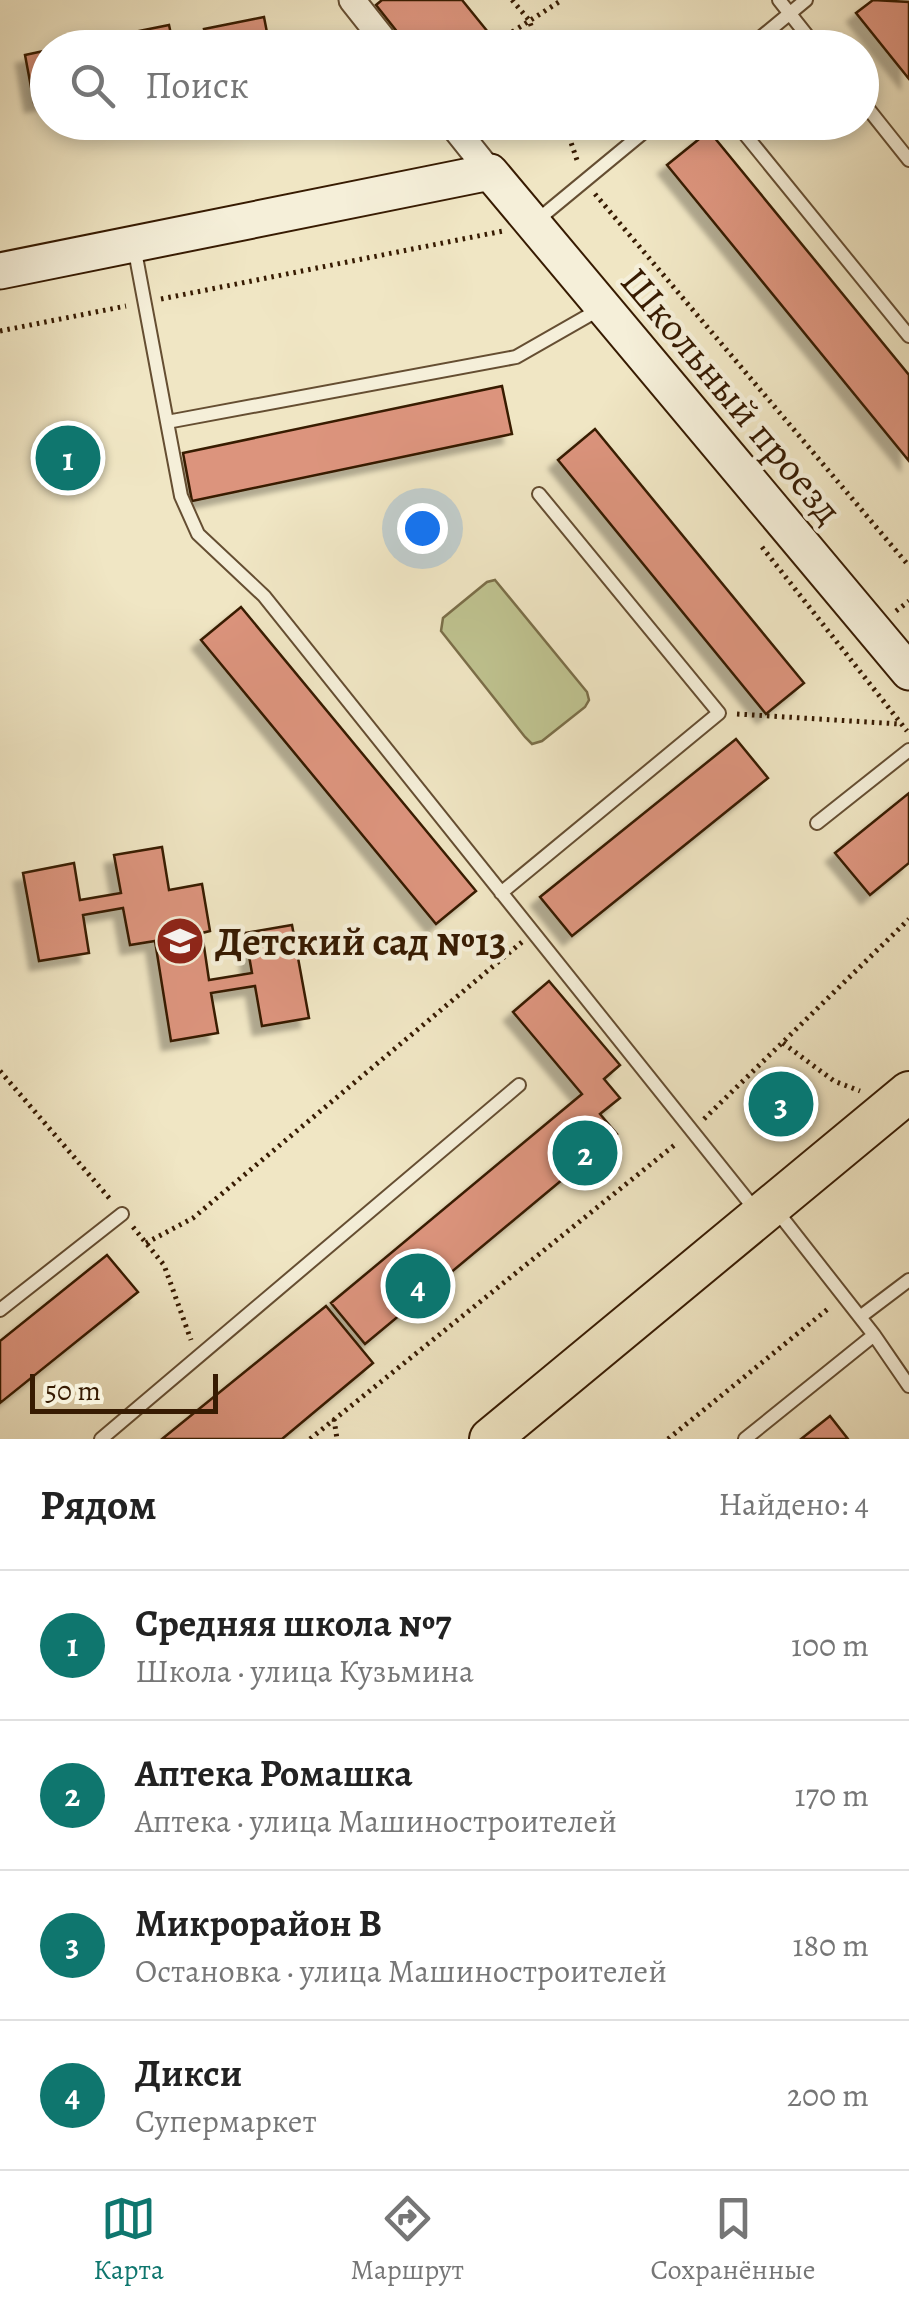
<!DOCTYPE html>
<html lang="ru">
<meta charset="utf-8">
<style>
body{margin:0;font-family:Alegreya,serif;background:#f6f6f6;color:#222}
.scale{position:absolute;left:30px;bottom:25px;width:188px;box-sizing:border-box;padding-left:10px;border:5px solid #371b02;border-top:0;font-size:28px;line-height:35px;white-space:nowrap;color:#371b02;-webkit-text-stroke:8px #f5efd9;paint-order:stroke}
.you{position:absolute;left:422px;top:528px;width:35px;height:35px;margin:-25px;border:8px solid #fff;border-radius:50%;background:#1a73e8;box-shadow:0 0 0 15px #1a73e833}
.badge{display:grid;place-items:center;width:65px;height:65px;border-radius:50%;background:#0f766e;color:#fff;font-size:32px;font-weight:700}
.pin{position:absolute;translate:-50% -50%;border:5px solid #fff;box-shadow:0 2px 10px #0006}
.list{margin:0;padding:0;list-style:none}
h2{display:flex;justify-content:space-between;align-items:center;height:130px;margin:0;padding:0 40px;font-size:42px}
h2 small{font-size:32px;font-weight:400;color:#767676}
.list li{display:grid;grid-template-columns:65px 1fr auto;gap:30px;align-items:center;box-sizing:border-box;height:150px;padding:0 40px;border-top:2px solid #e0e0e0}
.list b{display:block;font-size:38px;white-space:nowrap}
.list p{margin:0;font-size:32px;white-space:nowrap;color:#767676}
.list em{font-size:32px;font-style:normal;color:#767676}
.icon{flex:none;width:55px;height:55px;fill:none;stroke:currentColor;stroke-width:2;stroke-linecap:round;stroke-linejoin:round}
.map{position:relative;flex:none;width:909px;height:1439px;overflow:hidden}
.search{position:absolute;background:#fff;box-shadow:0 5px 15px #0003;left:30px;right:30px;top:30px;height:110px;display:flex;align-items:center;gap:25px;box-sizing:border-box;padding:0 35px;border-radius:55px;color:#767676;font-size:38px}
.sheet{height:730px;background:#fff}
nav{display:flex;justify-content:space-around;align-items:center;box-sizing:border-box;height:140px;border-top:2px solid #e0e0e0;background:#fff;font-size:28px;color:#767676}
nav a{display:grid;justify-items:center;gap:5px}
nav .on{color:#0f766e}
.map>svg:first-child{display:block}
.green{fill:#bfc390;stroke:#7b6f49;stroke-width:2.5}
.building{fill:#dc947d;stroke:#371b02;stroke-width:2.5;filter:url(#shadow)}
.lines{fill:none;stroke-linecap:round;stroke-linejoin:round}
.service-casing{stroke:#654e32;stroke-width:16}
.minor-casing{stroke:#654e32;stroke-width:29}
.secondary-casing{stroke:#371b02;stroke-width:39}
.primary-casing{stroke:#371b02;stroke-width:44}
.path{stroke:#371b02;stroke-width:5;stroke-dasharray:2.5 5;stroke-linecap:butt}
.service{stroke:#f5efd9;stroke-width:12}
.minor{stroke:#f5efd9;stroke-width:25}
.secondary{stroke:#f5efd9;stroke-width:35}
.primary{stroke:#f0e6c4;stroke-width:40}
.labels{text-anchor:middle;stroke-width:9;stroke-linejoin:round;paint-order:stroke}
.street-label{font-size:40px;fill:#371b02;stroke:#f5efd9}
.poi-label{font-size:40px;font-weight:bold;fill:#371b02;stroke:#f5efd9;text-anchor:start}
</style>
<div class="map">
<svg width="909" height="1439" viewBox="0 0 909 1439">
<defs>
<filter id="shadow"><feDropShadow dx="-9" dy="9" stdDeviation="2.5" flood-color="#0004"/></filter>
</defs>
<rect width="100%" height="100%" fill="#f0e6c4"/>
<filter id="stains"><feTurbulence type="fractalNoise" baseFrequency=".002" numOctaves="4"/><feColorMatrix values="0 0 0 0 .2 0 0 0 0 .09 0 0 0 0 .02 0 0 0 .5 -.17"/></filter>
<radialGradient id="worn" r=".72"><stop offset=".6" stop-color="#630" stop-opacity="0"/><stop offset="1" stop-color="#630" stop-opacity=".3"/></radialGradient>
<path class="green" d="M495 580 587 692 589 700 585 707 542 741 532 744 525 737 441 631 443 618 487 582Z"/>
<path class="building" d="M382 0H462L488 32 469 48H410L376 5Z
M873 0 909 2V79L856 13Z
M264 17 270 48H208L204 29Z
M169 25 174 48H126L124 34Z
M48 50V100L34 103 25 55Z
M709 131 909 375V461L667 165Z
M502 386 512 434 192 501 183 453Z
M595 429 804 683 766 714 558 460Z
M241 607 476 891 436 924 201 640Z
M736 739 768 778 572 936 540 897Z
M909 793V863L870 895 835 853Z
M162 847 169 890 202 884 210 931 202 933 209 980 252 973 245 933 292 925 309 1018 262 1026 255 986 211 993 218 1033 171 1041 155 941 130 945 123 908 83 915 89 953 39 961 23 873 74 863 80 900 121 893 114 855Z
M549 981 620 1065 604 1079 620 1098 600 1114 617 1134 365 1344 331 1303 582 1094 513 1012Z
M107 1255 138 1292 0 1403V1341Z
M326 1306 373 1363 282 1439H162Z
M830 1416 848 1439H801Z"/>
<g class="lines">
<g class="service-casing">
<path id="service" d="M779 0 817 48
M748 48 806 0
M862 101 909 160
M735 122 909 336
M535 222 656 122
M134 246 167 422 516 357 600 309
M167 422 181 496 198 534 264 596 757 1212
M817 823 909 750
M501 893 719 713 539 494
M776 1210 874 1335 909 1386
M0 1310 122 1214
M860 1317 909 1280
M101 1439 519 1085
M745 1439 874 1335"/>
</g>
<g class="minor-casing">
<path id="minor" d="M352 0 390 48
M450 122 490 172"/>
</g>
<g class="secondary-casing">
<path id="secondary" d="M0 271 490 172 909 672"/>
</g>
<g class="primary-casing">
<path id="primary" d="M490 1439 909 1092"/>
</g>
<path class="path" d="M512 0 529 20 539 48
M487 48 562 0
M564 122 578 163
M595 194 909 566
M161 299 503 231
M0 331 126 306
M762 547 907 731
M896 611 909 601
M737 714 900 724
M783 1043 834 1081 860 1091
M0 1071 110 1199
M704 1119 909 919
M133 1227 164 1265 191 1340
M146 1243 193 1218 522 942
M334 1419 337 1439
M310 1439 677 1143
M668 1439 829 1308"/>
<use href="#service" class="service"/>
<use href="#minor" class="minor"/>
<use href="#secondary" class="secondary"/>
<use href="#primary" class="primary"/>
</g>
<defs>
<g id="school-disc" transform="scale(2.5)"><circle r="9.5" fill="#8f2418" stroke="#f5efd9"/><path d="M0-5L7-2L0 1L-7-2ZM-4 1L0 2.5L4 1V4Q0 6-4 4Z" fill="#fff"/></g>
</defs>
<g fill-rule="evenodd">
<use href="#school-disc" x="180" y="941"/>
</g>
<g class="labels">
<g class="street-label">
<text transform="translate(732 395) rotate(50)" y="14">Школьный проезд</text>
</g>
<g class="poi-label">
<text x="215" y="955">Детский сад №13</text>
</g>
</g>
<rect width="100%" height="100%" filter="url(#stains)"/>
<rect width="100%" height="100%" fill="url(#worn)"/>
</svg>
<div class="scale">50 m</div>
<div class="you"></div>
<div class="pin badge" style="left:68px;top:458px">1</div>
<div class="pin badge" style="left:585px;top:1153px">2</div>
<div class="pin badge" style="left:781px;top:1104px">3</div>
<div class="pin badge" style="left:418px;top:1286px">4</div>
<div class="search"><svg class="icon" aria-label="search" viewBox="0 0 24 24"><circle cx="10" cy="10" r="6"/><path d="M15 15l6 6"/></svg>Поиск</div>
</div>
<section class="sheet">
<h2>Рядом<small>Найдено: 4</small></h2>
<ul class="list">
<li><span class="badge">1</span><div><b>Средняя школа №7</b><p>Школа · улица Кузьмина</p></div><em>100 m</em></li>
<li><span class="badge">2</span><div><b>Аптека Ромашка</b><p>Аптека · улица Машиностроителей</p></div><em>170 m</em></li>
<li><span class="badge">3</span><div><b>Микрорайон В</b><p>Остановка · улица Машиностроителей</p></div><em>180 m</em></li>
<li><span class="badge">4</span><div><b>Дикси</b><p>Супермаркет</p></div><em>200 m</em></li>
</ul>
</section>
<nav>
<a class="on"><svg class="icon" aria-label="map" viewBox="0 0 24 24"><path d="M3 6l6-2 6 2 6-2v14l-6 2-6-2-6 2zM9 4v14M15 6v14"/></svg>Карта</a>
<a><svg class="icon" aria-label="directions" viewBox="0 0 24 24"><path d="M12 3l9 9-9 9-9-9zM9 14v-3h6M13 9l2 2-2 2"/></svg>Маршрут</a>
<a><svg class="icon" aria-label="saved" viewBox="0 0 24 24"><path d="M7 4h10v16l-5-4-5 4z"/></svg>Сохранённые</a>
</nav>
